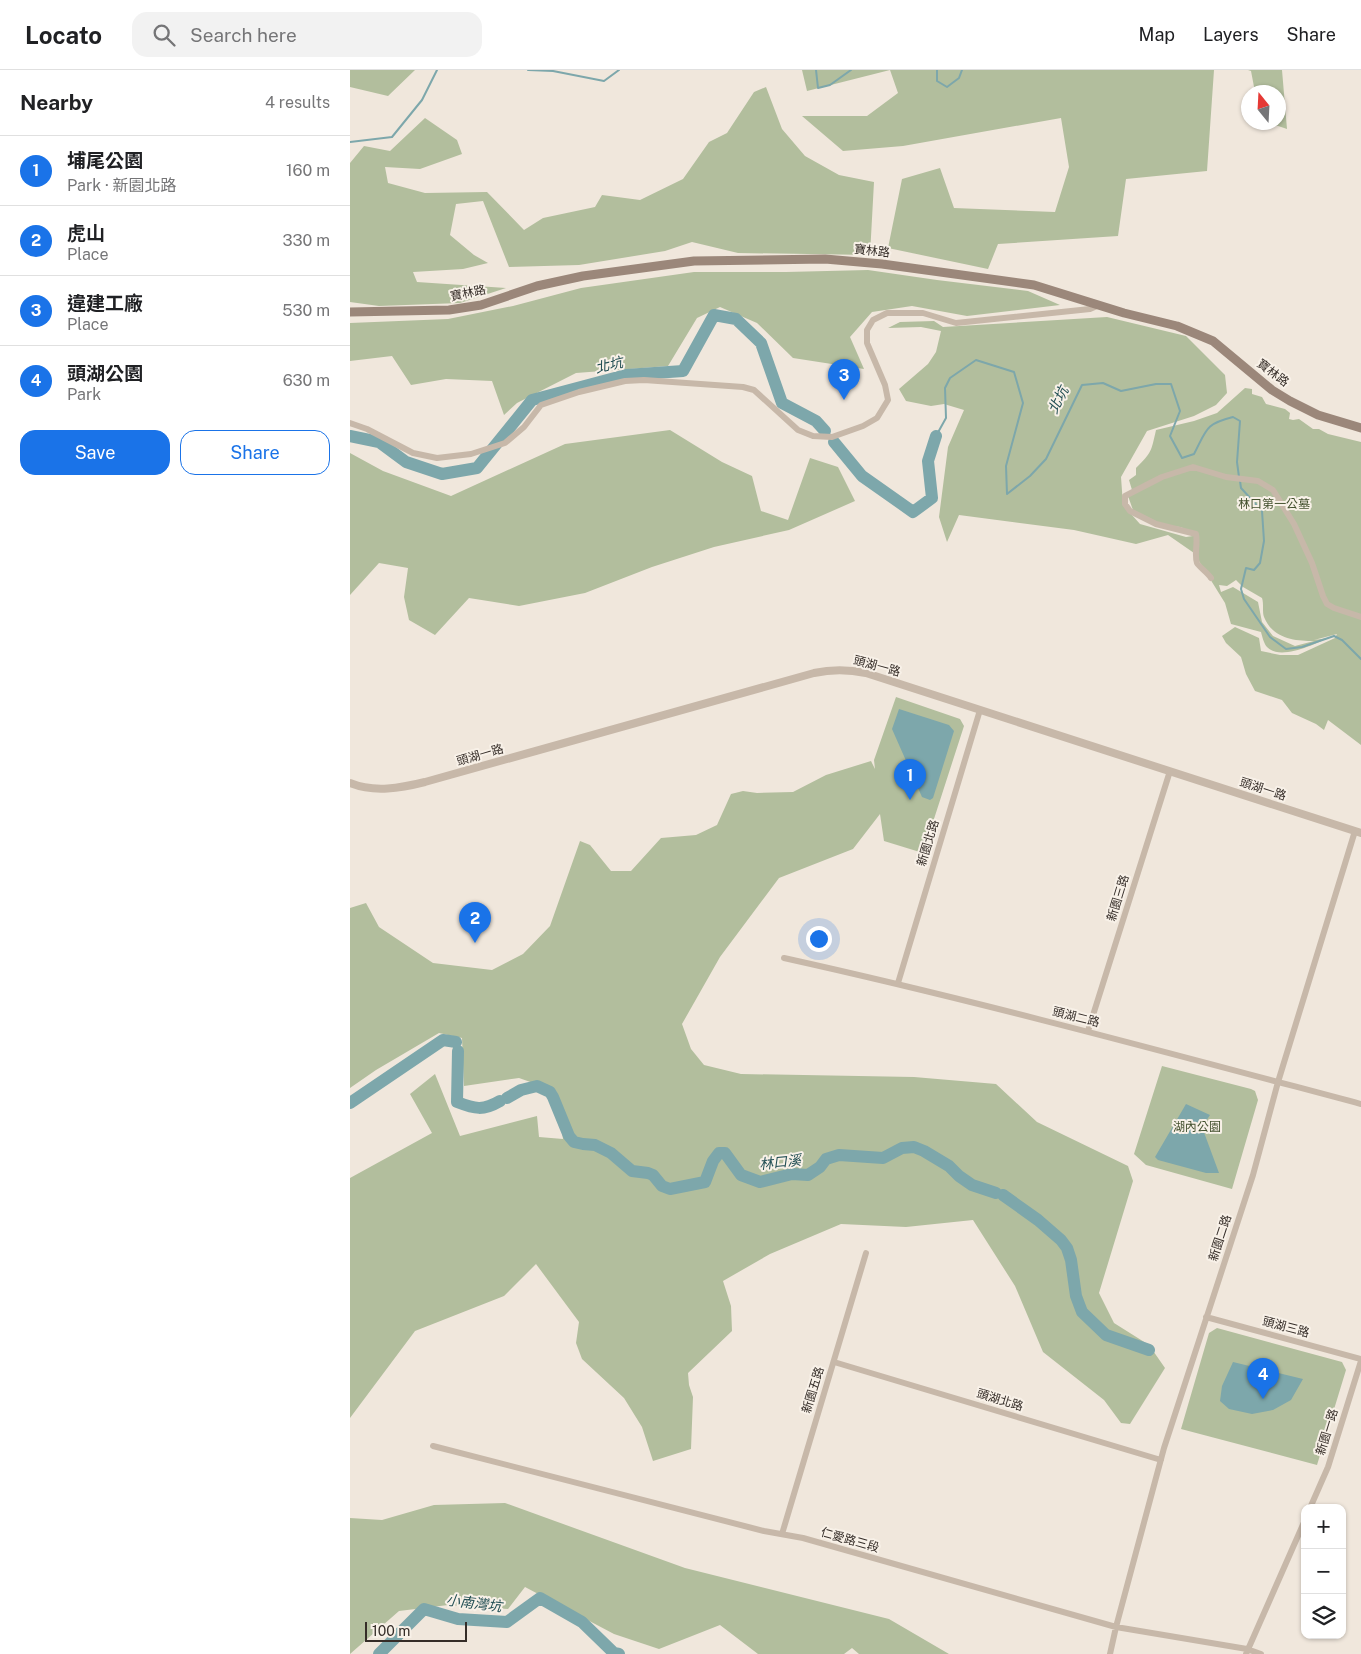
<!DOCTYPE html>
<meta charset="utf-8">
<style>
body{margin:0;font-family:"Public Sans","Noto Sans TC",sans-serif;background:#f2f2f2;color:#202124}
.controls{position:absolute;right:15px;bottom:15px;display:grid;overflow:hidden;border-radius:10px;box-shadow:0 1px 4px #0004}
.controls button{width:45px;height:45px;display:grid;place-items:center;padding:0;border:0;border-bottom:1px solid #e0e0e0;background:#fff;color:#202124;font:25px sans-serif}
.compass{position:absolute;left:891px;top:15px;width:45px;height:45px;border-radius:50%;background:#fff;box-shadow:0 1px 4px #0004;rotate:342deg}
.scale{position:absolute;left:15px;bottom:12px;width:102px;box-sizing:border-box;padding-left:5px;border:2px solid #352d28;border-top:0;font-size:14px;line-height:18px;white-space:nowrap;color:#352d28;-webkit-text-stroke:4px #f8f1e8;paint-order:stroke}
.you{position:absolute;left:468px;top:868px;width:18px;height:18px;margin:-12px;border:4px solid #fff;border-radius:50%;background:#1a73e8;box-shadow:0 0 0 8px #1a73e833}
.badge{display:grid;place-items:center;width:32px;height:32px;border-radius:50%;background:#1a73e8;color:#fff;font-size:16px;font-weight:700}
.pin{position:absolute;translate:-50% -41px;filter:drop-shadow(0 1px 2px #0008)}
.pin::after{content:'';position:absolute;top:26px;width:18px;height:15px;background:inherit;clip-path:polygon(0 0,100% 0,50% 100%)}
.list{margin:0;padding:0;list-style:none}
h2{display:flex;justify-content:space-between;align-items:center;height:65px;margin:0;padding:0 20px;font-size:21px}
h2 small{font-size:16px;font-weight:400;color:#757577}
.list li{display:grid;grid-template-columns:32px 1fr auto;gap:15px;align-items:center;box-sizing:border-box;height:70px;padding:0 20px;border-top:1px solid #e0e0e0}
.list b{display:block;font-size:19px;white-space:nowrap}
.list p{margin:0;font-size:16px;white-space:nowrap;color:#757577}
.list em{font-size:16px;font-style:normal;color:#757577}
.actions{display:flex;gap:10px;padding:15px 20px}
.actions a{flex:1;padding:11px 0;border:1px solid #1a73e8;border-radius:15px;text-align:center;font-size:18px;color:#1a73e8}
.actions .main{background:#1a73e8;color:#fff}
.icon{flex:none;width:28px;height:28px;fill:none;stroke:currentColor;stroke-width:2;stroke-linecap:round;stroke-linejoin:round}
.map{position:relative;flex:none;width:1011px;height:1584px;overflow:hidden}
header{display:flex;align-items:center;gap:30px;box-sizing:border-box;height:70px;padding:0 25px;background:#fff;border-bottom:1px solid #e0e0e0}
header strong{font-size:24px}
nav{display:flex;gap:28px;margin-inline-start:auto;font-size:18px}
.search{width:350px;height:45px;background:#f2f2f2;display:flex;align-items:center;gap:12px;box-sizing:border-box;padding:0 18px;border-radius:15px;color:#757577;font-size:19px}
main{display:flex}
aside{flex:1;background:#fff}
.map>svg:first-child{display:block}
.green{fill:#b2be9d;fill-rule:evenodd}
.water{fill:#7da7ab}
.lines{fill:none;stroke-linecap:round;stroke-linejoin:round}
.stream{stroke:#7da7ab;stroke-width:2}
.river{stroke:#7da7ab;stroke-width:12}
.minor{stroke:#c7b8a9;stroke-width:6}
.tertiary{stroke:#c7b8a9;stroke-width:8}
.secondary{stroke:#9b877a;stroke-width:9}
.labels{text-anchor:middle;stroke-width:4;stroke-linejoin:round;paint-order:stroke}
.street-label{font-size:12px;fill:#352d28;stroke:#f8f1e8}
.park-label{font-size:12px;fill:#43512e;stroke:#f8f1e8}
.water-label{font-size:14px;font-style:italic;fill:#214e53;stroke:#f8f1e8}
</style>
<header>
<strong>Locato</strong>
<div class="search"><svg class="icon" aria-label="search" viewBox="0 0 24 24"><circle cx="10" cy="10" r="6"/><path d="M15 15l6 6"/></svg>Search here</div>
<nav><a>Map</a><a>Layers</a><a>Share</a></nav>
</header>
<main>
<aside>
<h2>Nearby<small>4 results</small></h2>
<ul class="list">
<li><span class="badge">1</span><div><b>埔尾公園</b><p>Park · 新園北路</p></div><em>160 m</em></li>
<li><span class="badge">2</span><div><b>虎山</b><p>Place</p></div><em>330 m</em></li>
<li><span class="badge">3</span><div><b>違建工廠</b><p>Place</p></div><em>530 m</em></li>
<li><span class="badge">4</span><div><b>頭湖公園</b><p>Park</p></div><em>630 m</em></li>
</ul>
<div class="actions"><a class="main">Save</a><a>Share</a></div>
</aside>
<div class="map">
<svg width="1011" height="1584" viewBox="0 0 1011 1584">
<rect width="100%" height="100%" fill="#f0e7dc"/>
<path class="green" d="M0 0H65L38 26 0 17Z
M452 0H540L457 21Z
M540 0H864L857 101 776 109 768 166 648 174 638 199 538 178 552 109 590 98 604 138 705 142 719 97 711 48 553 76 493 81 452 46H517L548 23Z
M898 0H932L937 59 919 53 928 52V22H905L901 1Z
M416 17 432 59 455 86 489 105 524 112 520 185 388 183 342 172 315 181 229 195 159 197 133 131 106 134 100 165 124 185 138 193 113 199 63 202 67 212 156 218 110 233 29 236 0 232V93L14 76 40 81 75 48 107 70 112 84 70 99 35 97 38 113 75 123 137 122 174 160 193 148 245 137 252 125 290 130 333 109 359 72 377 63 404 22Z
M518 200 587 210 678 221 710 235 617 246 562 236 522 242 500 267 514 299 443 288 407 253 370 237 347 248 318 296 226 303 167 333 154 345 142 311 96 309 61 315 42 286 0 291V253L98 249 163 236 231 218 344 202H436Z
M757 247 836 266 875 305 877 323 866 335 844 346 797 361 771 407 773 435 790 454 836 467 843 466 841 461 830 457 811 455 784 443 778 426 782 420 779 410 786 405V398C802 382 801 382 806 360L844 351 867 343 895 318 902 319V324L912 327 916 334 935 339 940 343 939 349 943 350 949 349 963 359H969L978 364 1011 372V675L978 650 974 660 966 654 942 643 932 630 905 621 896 604 891 587 876 573 872 566 885 557 909 568 911 581 930 585H948L985 568 987 564 964 570 978 568C965 574 930 591 917 577 914 574 912 566 911 562L881 554 875 533 844 483 818 465 786 474 724 460 609 445 597 472 589 447 598 377 614 340 594 334 581 336 556 331 549 319 578 294 586 282 591 261 571 257 538 258 550 252 584 251 593 257ZM886 510 893 517 912 528C914 534 912 542 914 547 923 569 945 571 964 571L945 576 923 566 912 552 908 532 883 517 871 522 869 515 877 516Z
M320 360 372 392 402 406 411 441 438 450 460 388 488 397 505 431 439 460 364 477 302 497 235 523 169 536 119 528 85 565 59 550 54 527 58 498 29 493 0 525V383L33 401 101 426 215 374Z
M546 627 610 649 614 656 573 783 534 771 530 744 503 779 429 808 370 887 332 954 341 979 354 995 391 1004 564 1007 646 1014 687 1052 778 1096 783 1111 749 1223 764 1253 799 1275 815 1298 780 1354 771 1353 754 1330 693 1282 665 1216 623 1150 556 1157 491 1154 420 1184 373 1211 381 1236 382 1261 338 1303 339 1315 343 1327 341 1379 303 1391 292 1357 274 1328 232 1289 226 1273 229 1252 186 1194 154 1226 65 1261 0 1348V1108L82 1063 60 1024 85 1004 110 1066 187 1046 189 1067 213 1069 206 1021 169 1008 114 1016 112 968 89 963 26 1000 0 1018V838L16 833 29 857 83 893 142 900 173 884 200 856 230 771 240 775 261 801H281L311 768 346 765 367 755 381 724 393 721 407 723 443 722 476 705 521 691 525 699 524 690Z
M812 996 901 1019 905 1021 908 1030 882 1119 796 1095 784 1084Z
M867 1258 992 1292 996 1300 967 1395 831 1359 859 1263Z
M155 1433 335 1498 539 1549 599 1584H509L502 1578 494 1584H408L370 1555 309 1579 264 1564 175 1517 158 1539 98 1535 49 1541 0 1584V1448L32 1450 84 1435Z"/>
<path class="water" d="M549 639 599 655 604 661 583 728 580 730 572 727 542 659Z
M836 1034 860 1045 852 1057 869 1103H856L808 1090 805 1087Z
M883 1292 953 1309 941 1330 923 1340 902 1344 879 1339 870 1331 872 1316Z"/>
<g class="lines">
<path class="stream" d="M178 0 203 1 254 11 269 0
M466 0 468 18 480 15 501 0
M587 0V11L597 17 609 8 612 0
M0 72 42 67 72 30 87 0
M586 366 596 348 595 318 600 308 626 290 664 302 673 333 656 396 657 424 680 406 696 389 732 315 753 313 771 321 806 314H821L830 341 820 366 832 388 844 384C857 359 855 354 883 347L890 351 887 392 889 407
M890 411 891 418 912 441 914 471 910 493 904 500 896 498 891 519 894 529 920 567 936 579 952 577 984 566 992 570 1011 589"/>
<path class="river" d="M0 366 29 372 56 392 92 404 127 398 182 330 276 305 333 301 364 245 386 249 411 273 432 333 466 351 475 361
M484 372 512 406 563 442 582 428 578 391 586 366
M108 981 107 1032C125 1039 133 1041 150 1031
M157 1028 171 1020 187 1016 200 1022 203 1027 219 1066 224 1072 233 1074 245 1075 261 1083 282 1101 298 1103 303 1105 312 1116 320 1119 355 1112 363 1091 369 1083H375L391 1105 410 1112 442 1104 458 1105 470 1097 476 1089 489 1085 533 1088 552 1078 564 1077 574 1081 599 1096 609 1106 622 1115 646 1123
M0 1033 93 970 106 972
M653 1125 688 1150 711 1170 717 1178 721 1190 726 1226 732 1242 756 1265 799 1280
M29 1584 74 1539 108 1549 157 1552 190 1528 232 1552 264 1583 269 1584"/>
<path class="minor" d="M0 353 17 359 63 383 87 388 121 384 155 373 174 357 191 335 229 322 275 311 294 310 393 317 404 320 448 360 463 366 482 367 513 356 527 348 538 330 535 315 517 273V260L523 250 537 243H573L606 253 740 239 747 236
M861 508C857 502 849 497 847 493 844 484 848 474 846 464L806 454 780 441 775 434V426L812 407 843 397 876 407 908 411 923 420 944 454 962 493 973 526 977 534 984 538 1011 547
M434 888C628 931 819 983 1011 1034
M548 913 630 640
M738 961 820 701
M856 1247 1011 1289
M484 1292 811 1390
M83 1376 414 1461 453 1468 766 1557 897 1579 911 1584
M960 1438 978 1397 1011 1291
M432 1464 516 1183
M760 1584 766 1557 814 1378 903 1105 928 1012 1005 761
M896 1584 955 1450"/>
<path class="tertiary" d="M0 713C24 723 51 718 75 712L464 603C482 599 497 599 516 603L1011 763"/>
<path class="secondary" d="M0 242 99 240 131 235 187 216 233 206 344 191 475 189 532 194 684 215 774 243 827 256 863 271 922 320 940 331 968 345 1011 358"/>
</g>
<g class="labels">
<g class="street-label">
<text transform="translate(522 181) rotate(6)" y="4">寶林路</text>
<text transform="translate(118 223) rotate(-12)" y="4">寶林路</text>
<text transform="translate(923 303) rotate(37)" y="4">寶林路</text>
<text transform="translate(527 596) rotate(15)" y="4">頭湖一路</text>
<text transform="translate(130 685) rotate(-16)" y="4">頭湖一路</text>
<text transform="translate(913 719) rotate(18)" y="4">頭湖一路</text>
<text transform="translate(578 773) rotate(-73)" y="4">新園北路</text>
<text transform="translate(768 828) rotate(-73)" y="4">新園三路</text>
<text transform="translate(726 947) rotate(14)" y="4">頭湖二路</text>
<text transform="translate(870 1168) rotate(-72)" y="4">新園二路</text>
<text transform="translate(936 1257) rotate(15)" y="4">頭湖三路</text>
<text transform="translate(463 1320) rotate(-73)" y="4">新園五路</text>
<text transform="translate(650 1330) rotate(17)" y="4">頭湖北路</text>
<text transform="translate(977 1362) rotate(-73)" y="4">新園一路</text>
<text transform="translate(500 1470) rotate(16)" y="4">仁愛路三段</text>
</g>
<g class="park-label">
<text x="924" y="438">林口第一公墓</text>
<text x="847" y="1061">湖內公園</text>
</g>
<g class="water-label">
<text transform="translate(259 295) rotate(-13)" y="5">北坑</text>
<text transform="translate(708 330) rotate(-64)" y="5">北坑</text>
<text transform="translate(430 1092) rotate(-6)" y="5">林口溪</text>
<text transform="translate(124 1533) rotate(7)" y="5">小南灣坑</text>
</g>
</g>
</svg>
<div class="controls">
<button>+</button>
<button>−</button>
<button><svg class="icon" aria-label="layers" viewBox="0 0 24 24"><path d="M12 4l9 5-9 5-9-5zM3 14l9 5 9-5"/></svg></button>
</div>
<svg class="compass" viewBox="-18 -18 36 36"><path d="M0-13l5 13h-10z" fill="#e53935"/><path d="M0 13l5-13h-10z" fill="#757577"/></svg>
<div class="scale">100 m</div>
<div class="you"></div>
<div class="pin badge" style="left:560px;top:730px">1</div>
<div class="pin badge" style="left:125px;top:873px">2</div>
<div class="pin badge" style="left:494px;top:330px">3</div>
<div class="pin badge" style="left:913px;top:1329px">4</div>
</div>
</main>
